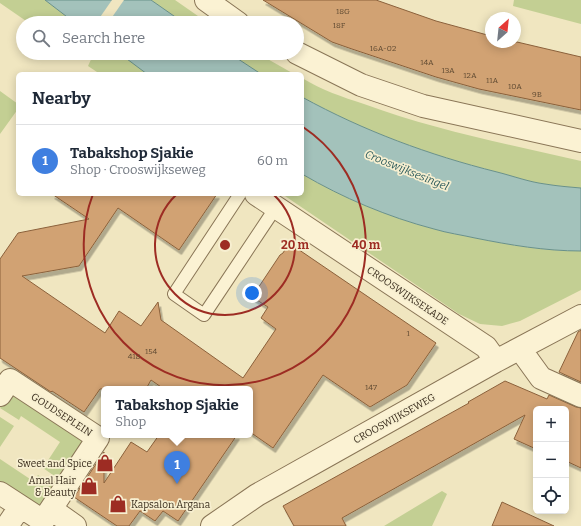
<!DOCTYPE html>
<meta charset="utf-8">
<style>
body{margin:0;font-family:Bitter,serif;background:#f2f2f3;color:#1f2937}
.controls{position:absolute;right:12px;bottom:12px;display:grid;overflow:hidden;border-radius:6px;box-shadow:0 2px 10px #0003}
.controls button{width:36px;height:36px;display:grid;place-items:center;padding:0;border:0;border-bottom:1px solid #e0e1e3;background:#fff;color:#1f2937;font:20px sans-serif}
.compass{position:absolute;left:485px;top:12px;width:36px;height:36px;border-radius:50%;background:#fff;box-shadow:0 2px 10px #0003;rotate:27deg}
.you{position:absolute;left:252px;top:293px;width:14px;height:14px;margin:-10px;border:3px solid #fff;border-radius:50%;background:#1a73e8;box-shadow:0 0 0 6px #1a73e833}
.badge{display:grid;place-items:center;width:26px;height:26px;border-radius:50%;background:#ea580c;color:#fff;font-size:13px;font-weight:700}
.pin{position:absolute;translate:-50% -33px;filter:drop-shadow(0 1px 2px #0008)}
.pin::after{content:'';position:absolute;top:21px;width:14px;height:12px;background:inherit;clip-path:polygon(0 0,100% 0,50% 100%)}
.popup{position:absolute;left:101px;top:386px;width:152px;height:52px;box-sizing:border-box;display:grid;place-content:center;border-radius:6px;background:#fff;filter:drop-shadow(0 1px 3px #0005);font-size:13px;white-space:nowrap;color:#747a83}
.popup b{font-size:15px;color:#1f2937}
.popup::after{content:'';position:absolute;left:50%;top:100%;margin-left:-8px;border:8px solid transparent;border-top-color:#fff}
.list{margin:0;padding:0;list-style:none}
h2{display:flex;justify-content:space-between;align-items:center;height:52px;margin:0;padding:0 16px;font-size:17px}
h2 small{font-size:13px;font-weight:400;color:#747a83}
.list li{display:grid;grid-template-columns:26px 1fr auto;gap:12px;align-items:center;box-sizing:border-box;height:72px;padding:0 16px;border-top:1px solid #e0e1e3}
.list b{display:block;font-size:15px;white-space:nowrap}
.list p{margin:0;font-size:13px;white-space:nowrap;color:#747a83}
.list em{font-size:13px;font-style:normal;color:#747a83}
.icon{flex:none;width:22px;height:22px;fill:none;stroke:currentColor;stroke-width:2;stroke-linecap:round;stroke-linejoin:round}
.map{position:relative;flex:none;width:581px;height:526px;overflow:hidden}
.search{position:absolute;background:#fff;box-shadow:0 2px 10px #0003;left:16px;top:16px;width:288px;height:44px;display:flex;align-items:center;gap:10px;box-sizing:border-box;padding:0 14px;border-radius:22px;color:#747a83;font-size:15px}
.panel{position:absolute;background:#fff;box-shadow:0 2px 10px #0003;left:16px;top:72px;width:288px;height:124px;border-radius:6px}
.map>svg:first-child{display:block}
.green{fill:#c3cf93}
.water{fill:#a3c2bb;stroke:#69918a}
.pier{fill:#f0e6c0}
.building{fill:#d1a273;stroke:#8b613b;filter:url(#shadow)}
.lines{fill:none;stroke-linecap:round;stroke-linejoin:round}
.lane-casing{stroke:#8a7657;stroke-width:14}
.street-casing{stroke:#8a7657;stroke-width:24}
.lane{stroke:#fbf2d3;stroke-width:12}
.street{stroke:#fbf2d3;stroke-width:22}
.ring{fill:none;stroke:#9d2c23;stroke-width:2}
.labels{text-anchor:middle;stroke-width:3.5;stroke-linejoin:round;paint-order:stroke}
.number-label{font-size:8px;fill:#5f4a32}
.street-label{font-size:10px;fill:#392c1c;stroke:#f7efd0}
.poi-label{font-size:10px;fill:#392c1c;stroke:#f7efd0;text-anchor:end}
.water-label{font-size:11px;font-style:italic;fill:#2a595a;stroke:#f7efd0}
.centre{fill:#9d2c23;stroke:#f7efd0;stroke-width:2}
.ring-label{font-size:12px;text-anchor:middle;font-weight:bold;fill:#9d2c23;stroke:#f7efd0;stroke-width:3.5;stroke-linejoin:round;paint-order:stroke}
</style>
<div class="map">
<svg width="581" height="526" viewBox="0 0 581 526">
<defs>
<filter id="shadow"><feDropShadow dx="2.5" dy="4.5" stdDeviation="0" flood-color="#0004"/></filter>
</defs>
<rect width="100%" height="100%" fill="#f0e6c0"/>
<path class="green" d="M0 0H45L75 23H29L0 3Z
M151 0H175L208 23H184Z
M514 0H581V24L513 6Z
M94 53H119L147 74H100L88 66Z
M229 53H257L294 74H261Z
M302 78C322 90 342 97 364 104 434 130 508 144 581 161V188C569 187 557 186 545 184 529 182 513 176 497 172 429 155 364 131 302 97Z
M0 91 18 104V109L0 134Z
M302 174C343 198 388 217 434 229 447 233 462 235 475 238 510 245 545 251 581 251V290L520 321 502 326 480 324 459 314 282 194H302Z
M14 387 89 437 60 480 43 468 60 442 21 416 19 420 0 408Z
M0 417 14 426 0 447Z
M0 459 33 481 38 475 55 486 39 510 0 485Z
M442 491 447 494 432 526H384Z"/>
<path class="water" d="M45 0H151L184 23H75Z
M119 53H229L261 74H147Z
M302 97C364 131 429 155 497 172 513 176 529 182 545 184 557 186 569 187 581 188V251C545 251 510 245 475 238 462 235 447 233 434 229 388 217 343 198 302 174Z"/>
<path class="pier" d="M112 0H124L108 23H96Z"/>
<path class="building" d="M263 0H376L436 21 491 36V42H517L581 57V110L479 89 436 77 352 49 332 42Z
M52 194H217L179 250 118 208 79 266 22 276 105 333 119 311 141 326 158 302 161 320 243 378 276 329 261 318 268 307 252 297 280 255 283 253 289 243 436 343 407 385 370 407 323 375 273 448 250 432V389H164L151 380 146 389H100L84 412 52 391 51 392 0 358V259L18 233 89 219Z
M581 330V382L559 372 578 332Z
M505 381 547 399 549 395 576 407 581 408V468L566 461V409H536V449L514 439 525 415 342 518 346 526H294L283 506 469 403 468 402Z
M159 435H237L178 521 163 511 155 521 140 511 129 526H117L74 497 104 452V483L131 442 147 452Z
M502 502 554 526H492Z"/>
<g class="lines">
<g class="lane-casing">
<path id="lane" d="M240 194 174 294 204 315 276 207"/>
</g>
<g class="street-casing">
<path id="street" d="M206 0 238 23
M297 53 361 85 423 106 581 141
M256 194 486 347 496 361
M520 349 541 378 581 396
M0 395 10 380 98 438 43 521 0 493
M51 509 75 526
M7 526 20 507
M212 526 257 495 496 361 581 316"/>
</g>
<use href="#lane" class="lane"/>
<use href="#street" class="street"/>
</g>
<g class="ring">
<path d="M273 194A70 70 0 1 1 177 194"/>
<path d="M303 127A141 141 0 1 1 93 194"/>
</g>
<defs>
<g id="shop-bare" transform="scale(1.38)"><path d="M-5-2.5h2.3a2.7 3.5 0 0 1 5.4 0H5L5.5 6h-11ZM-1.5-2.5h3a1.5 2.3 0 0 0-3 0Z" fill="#9d2c23" stroke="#f7efd0" stroke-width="2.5" paint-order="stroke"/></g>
</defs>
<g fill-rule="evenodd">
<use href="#shop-bare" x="105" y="463"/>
<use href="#shop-bare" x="89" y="486"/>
<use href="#shop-bare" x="118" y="504"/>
</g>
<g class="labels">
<g class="number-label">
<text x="343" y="14">18G</text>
<text x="339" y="28">18F</text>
<text x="383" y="51">16A-02</text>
<text x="427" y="65">14A</text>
<text x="448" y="73">13A</text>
<text x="470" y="78">12A</text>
<text x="492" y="83">11A</text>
<text x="515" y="89">10A</text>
<text x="537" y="97">9B</text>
<text x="408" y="336">1</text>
<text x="151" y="354">154</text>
<text x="134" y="359">418</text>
<text x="371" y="390">147</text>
</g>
<g class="street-label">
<text transform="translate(408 295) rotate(34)" y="4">CROOSWIJKSEKADE</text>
<text transform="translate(62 414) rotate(33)" y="4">GOUDSEPLEIN</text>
<text transform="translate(394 418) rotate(-29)" y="4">CROOSWIJKSEWEG</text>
</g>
<g class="poi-label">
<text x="92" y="467">Sweet and Spice</text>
<text x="76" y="484">Amal Hair<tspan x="76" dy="12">&amp; Beauty</tspan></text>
<text x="131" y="508" text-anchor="start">Kapsalon Argana</text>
</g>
<g class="water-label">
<text transform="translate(407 170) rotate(22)" y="4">Crooswijksesingel</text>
</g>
</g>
<circle cx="225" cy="245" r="6" class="centre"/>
<g class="ring-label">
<text x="295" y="249">20 m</text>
<text x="366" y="249">40 m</text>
</g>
</svg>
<div class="controls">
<button>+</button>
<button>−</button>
<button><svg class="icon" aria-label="locate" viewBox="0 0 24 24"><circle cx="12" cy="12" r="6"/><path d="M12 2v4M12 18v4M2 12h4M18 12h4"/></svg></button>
</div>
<svg class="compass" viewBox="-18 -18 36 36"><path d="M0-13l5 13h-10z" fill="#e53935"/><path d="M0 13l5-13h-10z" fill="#747a83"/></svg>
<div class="you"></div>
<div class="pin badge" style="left:177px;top:484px;background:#3f7fe0">1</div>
<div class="popup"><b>Tabakshop Sjakie</b>Shop</div>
<div class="search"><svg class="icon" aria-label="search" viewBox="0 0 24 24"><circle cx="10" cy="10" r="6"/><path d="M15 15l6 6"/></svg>Search here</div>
<section class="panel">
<h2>Nearby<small></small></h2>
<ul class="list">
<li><span class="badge" style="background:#3f7fe0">1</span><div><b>Tabakshop Sjakie</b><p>Shop · Crooswijkseweg</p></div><em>60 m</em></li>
</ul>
</section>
</div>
